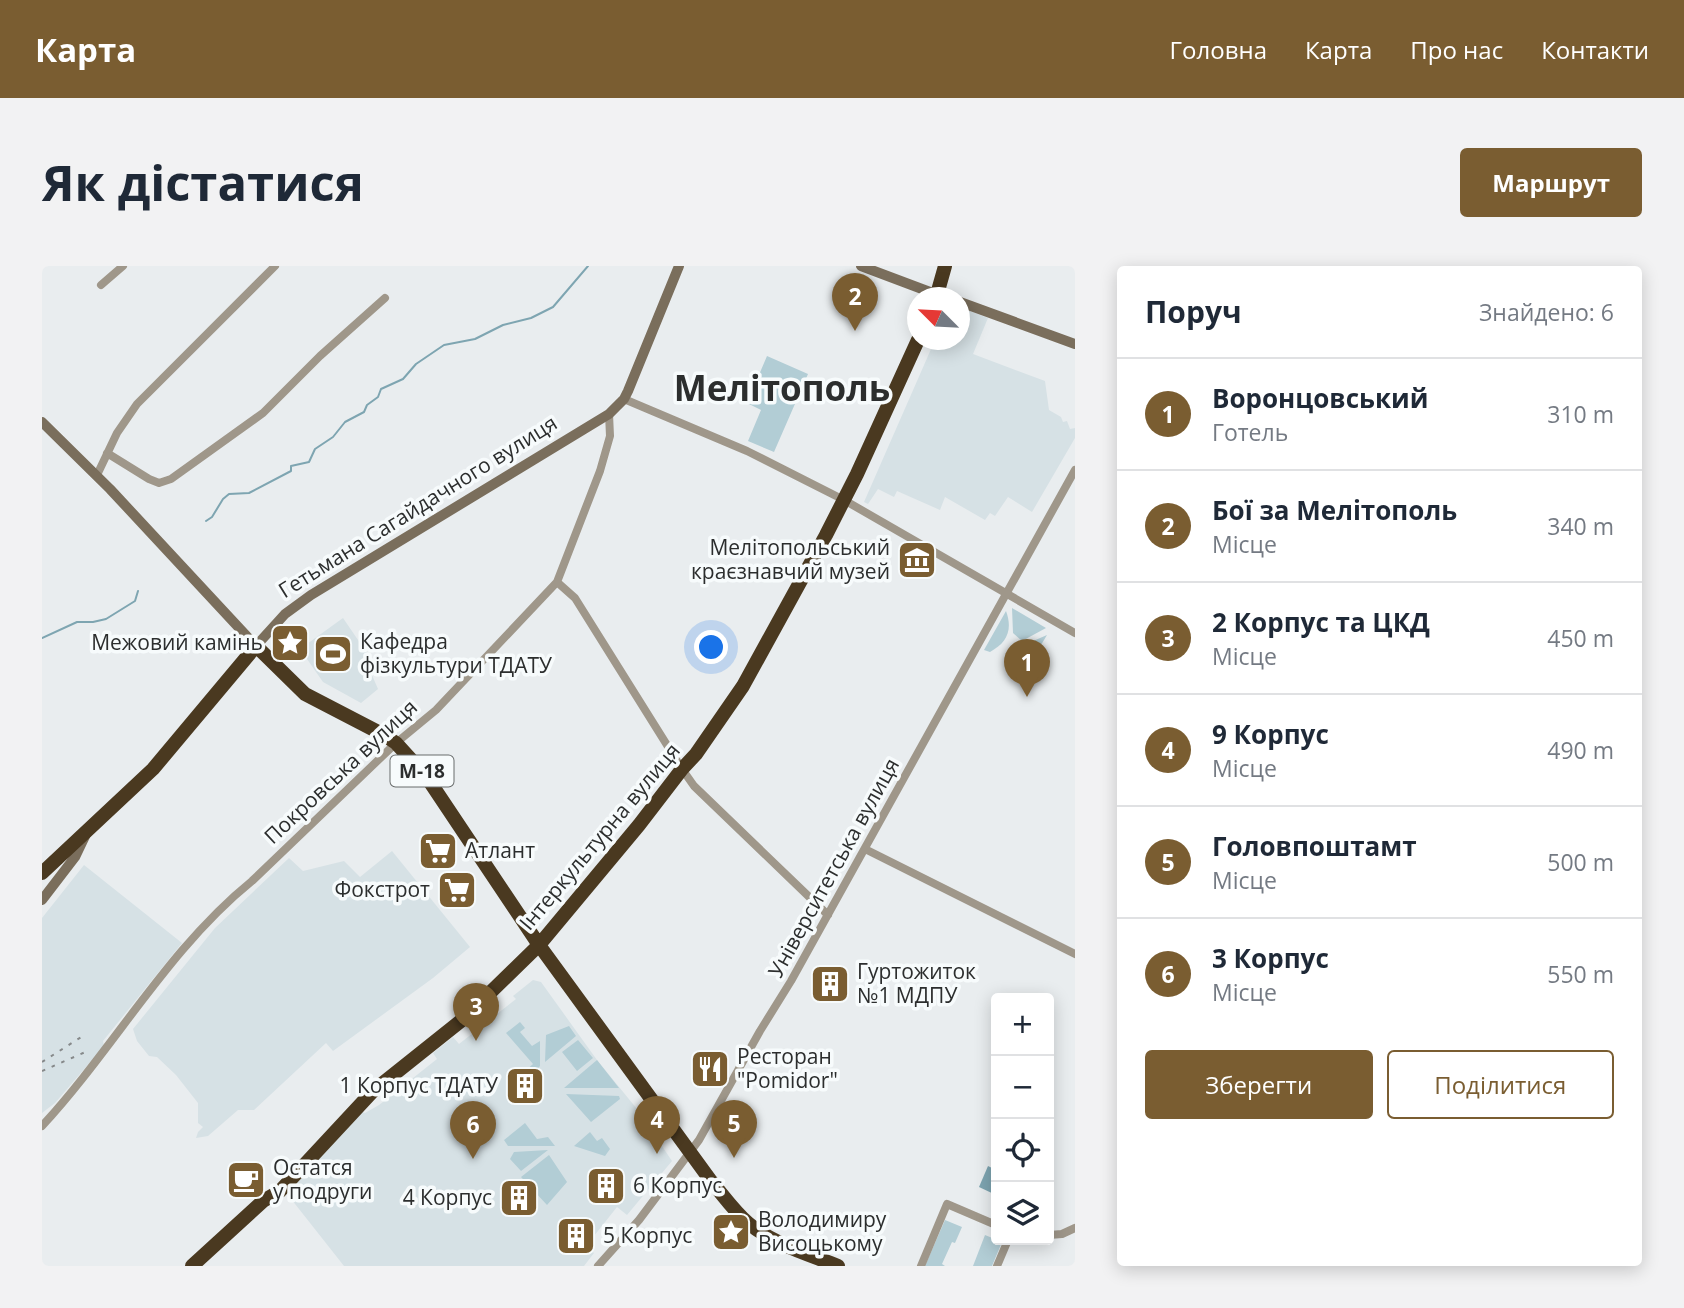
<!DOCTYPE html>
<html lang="uk">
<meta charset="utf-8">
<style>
body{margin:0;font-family:"Open Sans",sans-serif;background:#f2f2f3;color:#1f2937}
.controls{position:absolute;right:21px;bottom:21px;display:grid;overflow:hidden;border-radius:7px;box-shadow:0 4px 18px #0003}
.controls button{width:63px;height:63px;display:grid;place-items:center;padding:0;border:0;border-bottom:2px solid #e0e1e3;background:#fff;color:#1f2937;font:35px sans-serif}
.compass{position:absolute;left:865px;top:21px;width:63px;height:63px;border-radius:50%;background:#fff;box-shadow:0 4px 18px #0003;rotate:294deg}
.you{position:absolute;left:670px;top:382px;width:24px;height:24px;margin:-18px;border:5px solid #fff;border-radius:50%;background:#1a73e8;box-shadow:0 0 0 10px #1a73e833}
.badge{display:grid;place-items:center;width:46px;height:46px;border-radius:50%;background:#7a5d31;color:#fff;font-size:23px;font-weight:700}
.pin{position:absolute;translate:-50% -58px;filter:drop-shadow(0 2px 4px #0008)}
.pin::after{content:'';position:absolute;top:37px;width:24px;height:21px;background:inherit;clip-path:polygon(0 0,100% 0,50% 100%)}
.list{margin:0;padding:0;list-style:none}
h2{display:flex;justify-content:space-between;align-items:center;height:91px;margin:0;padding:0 28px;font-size:30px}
h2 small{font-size:23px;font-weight:400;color:#747a83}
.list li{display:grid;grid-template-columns:46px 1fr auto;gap:21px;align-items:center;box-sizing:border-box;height:112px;padding:0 28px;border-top:2px solid #e0e1e3}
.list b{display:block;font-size:26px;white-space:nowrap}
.list p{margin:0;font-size:23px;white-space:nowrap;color:#747a83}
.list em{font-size:23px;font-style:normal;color:#747a83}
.actions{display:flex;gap:14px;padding:21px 28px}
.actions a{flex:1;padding:16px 0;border:2px solid #7a5d31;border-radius:7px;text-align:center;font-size:24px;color:#7a5d31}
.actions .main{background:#7a5d31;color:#fff}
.icon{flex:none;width:38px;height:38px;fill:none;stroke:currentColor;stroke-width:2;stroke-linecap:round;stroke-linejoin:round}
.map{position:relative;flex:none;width:1033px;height:1000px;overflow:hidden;border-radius:7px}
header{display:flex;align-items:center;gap:42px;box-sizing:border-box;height:98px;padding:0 35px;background:#7a5d31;color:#fff}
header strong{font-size:33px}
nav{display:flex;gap:38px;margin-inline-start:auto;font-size:24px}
.intro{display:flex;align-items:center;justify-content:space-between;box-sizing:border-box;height:168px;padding:0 42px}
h1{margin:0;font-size:49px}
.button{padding:18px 32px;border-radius:7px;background:#7a5d31;color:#fff;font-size:24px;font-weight:700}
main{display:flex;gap:42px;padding:0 42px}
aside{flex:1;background:#fff;border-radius:7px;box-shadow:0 4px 18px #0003}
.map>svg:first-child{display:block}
.built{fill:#d6e1e5}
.green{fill:#b2cdd5}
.water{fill:#7ea5b1}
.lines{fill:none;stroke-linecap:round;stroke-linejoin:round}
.stream{stroke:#7ea5b1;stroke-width:2}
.street{stroke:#9f978a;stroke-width:8}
.secondary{stroke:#7a6e5c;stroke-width:10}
.highway{stroke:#4a3920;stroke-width:14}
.rail{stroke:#86898a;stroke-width:2;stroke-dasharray:3.5 7;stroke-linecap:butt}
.labels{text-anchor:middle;stroke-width:7;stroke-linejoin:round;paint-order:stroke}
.shield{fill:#f7fbfc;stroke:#696c6c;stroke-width:2}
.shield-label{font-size:19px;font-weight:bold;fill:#2c2e2e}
.street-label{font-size:21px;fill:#2c2e2e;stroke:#f7fbfc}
.poi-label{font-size:21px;fill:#2c2e2e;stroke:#f7fbfc;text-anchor:start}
.town-label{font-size:35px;font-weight:bold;fill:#2c2e2e;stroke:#f7fbfc}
</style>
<header>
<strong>Карта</strong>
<nav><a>Головна</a><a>Карта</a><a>Про нас</a><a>Контакти</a></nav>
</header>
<div class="intro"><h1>Як дістатися</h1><a class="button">Маршрут</a></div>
<main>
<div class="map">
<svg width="1033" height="1000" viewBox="0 0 1033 1000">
<rect width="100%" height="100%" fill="#e9edef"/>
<path class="built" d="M918 41 946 52 931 88 1003 115 1007 144 1019 151 1021 156 1025 155 1028 163 1033 162V172L990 246 966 231 953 250 948 247 943 254 903 231 898 244 855 225 852 231 836 223 826 238 822 236 893 74H918Z
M301 352 327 390 323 393 336 423 319 437 281 416 258 383Z
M350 585 428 681 391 712 291 785 284 777 212 844H196L166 870 154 872 156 866 161 861 156 857V837L134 809 115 791 107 790 95 775 91 763 173 662 247 592 261 605 302 595 318 611Z
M42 599 140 677 61 775 62 780 13 837 0 847V652Z
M491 714 499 716 555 794 595 843 630 895 585 949 575 941 544 980 552 987 542 1000H302L242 924 320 846 323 847 337 839 395 793 391 787 411 771 417 778 474 733 471 730Z"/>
<path class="green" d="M725 90 766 108 732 186 706 175 719 144 705 137Z
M970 342 1004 362 980 375 971 367Z
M964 345C971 364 965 377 948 386L942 384Z
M1005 369 999 379 994 382 981 406H976L973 388 979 391 985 381 982 379Z
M478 756 483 762 478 766 490 780 498 775V800L490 810 491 819 481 807 491 798 464 767Z
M527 760 534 770 503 796 504 769Z
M536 774 551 792 535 805 520 786Z
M555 794 577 822H522Z
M524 828 577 830 578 833 549 856Z
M483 857 495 873 506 871 513 880H466L462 874Z
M548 866 555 875 560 872 568 883 563 890 532 880Z
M506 884 479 905 468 893 472 886Z
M507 889 525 916 505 939 479 911Z
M903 954 920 961 913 977 910 976 900 998 903 1000H883Z
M943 969 960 976 950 1000H931Z"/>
<path class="water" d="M946 900 954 904V929L937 921Z"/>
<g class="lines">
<path class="stream" d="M164 255 170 251 181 233 187 228 207 227 249 205V200L267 196 273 183 291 171 303 156 322 146 325 139 336 131 339 123 361 113 374 98 402 79 433 73 461 59 489 52 511 41 546 0
M0 372 35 356H51L64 353 93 335 96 325"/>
<path class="street" d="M59 19 81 0
M582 133 705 185 802 234 1033 367
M65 187 107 213 117 217 129 213 221 147 278 90 343 32
M55 209 75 167 95 138 233 0
M515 316 533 332 640 503 652 520 786 649
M823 583 1033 688
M0 860C73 781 126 683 210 615L354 477 394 444 515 316 558 205 568 170 567 148
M1007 969 1020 968 1033 962
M556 1000 597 954 657 874 718 765 749 715 1033 204
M879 1000 905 938 954 959
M955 1000 966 974"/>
<path class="secondary" d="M819 0 904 32
M918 36 1033 78
M0 156 68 223 214 380 243 348 269 329 567 148 582 133 586 125 637 0
M0 634 33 591 44 568"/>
<path class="highway" d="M894 32 903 0
M0 607 111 503 214 380 263 428 342 469 354 477 384 510 497 679 669 915C681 929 692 945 706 957 731 978 766 988 796 1000
M150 1000 221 935 238 925 331 825 420 754 497 679 597 559 640 503 654 488 701 420 784 269 815 208 876 74"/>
<path class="rail" d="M0 796 44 768
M0 805 48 784"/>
</g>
<defs>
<g id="museum-square" transform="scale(2.0125)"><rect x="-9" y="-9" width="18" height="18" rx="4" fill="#7a5d31" stroke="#f7fbfc"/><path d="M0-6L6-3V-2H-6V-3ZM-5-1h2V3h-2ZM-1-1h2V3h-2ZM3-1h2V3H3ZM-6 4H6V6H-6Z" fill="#fff"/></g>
<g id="sight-square" transform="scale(2.0125)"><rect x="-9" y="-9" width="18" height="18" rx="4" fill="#7a5d31" stroke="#f7fbfc"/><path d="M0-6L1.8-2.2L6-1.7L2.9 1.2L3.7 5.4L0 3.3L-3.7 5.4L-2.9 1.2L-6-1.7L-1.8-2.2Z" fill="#fff"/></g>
<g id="stadium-square" transform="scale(2.0125)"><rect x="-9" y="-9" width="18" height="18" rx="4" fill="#7a5d31" stroke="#f7fbfc"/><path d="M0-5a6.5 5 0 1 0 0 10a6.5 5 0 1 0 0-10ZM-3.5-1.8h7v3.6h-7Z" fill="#fff"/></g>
<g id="supermarket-square" transform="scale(2.0125)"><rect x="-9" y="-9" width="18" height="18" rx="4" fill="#7a5d31" stroke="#f7fbfc"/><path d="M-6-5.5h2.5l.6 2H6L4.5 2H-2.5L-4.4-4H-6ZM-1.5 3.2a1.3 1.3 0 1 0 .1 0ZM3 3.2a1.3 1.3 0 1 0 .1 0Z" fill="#fff"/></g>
<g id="building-square" transform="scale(2.0125)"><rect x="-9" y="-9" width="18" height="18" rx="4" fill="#7a5d31" stroke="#f7fbfc"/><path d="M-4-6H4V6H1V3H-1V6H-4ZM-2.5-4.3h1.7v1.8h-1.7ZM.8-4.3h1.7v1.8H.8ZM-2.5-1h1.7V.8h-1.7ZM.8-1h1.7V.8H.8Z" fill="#fff"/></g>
<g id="restaurant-square" transform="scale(2.0125)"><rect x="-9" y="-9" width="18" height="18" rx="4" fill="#7a5d31" stroke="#f7fbfc"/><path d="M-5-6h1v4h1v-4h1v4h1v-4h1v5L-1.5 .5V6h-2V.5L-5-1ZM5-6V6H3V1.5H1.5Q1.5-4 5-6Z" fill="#fff"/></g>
<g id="cafe-square" transform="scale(2.0125)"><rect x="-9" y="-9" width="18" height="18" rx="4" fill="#7a5d31" stroke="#f7fbfc"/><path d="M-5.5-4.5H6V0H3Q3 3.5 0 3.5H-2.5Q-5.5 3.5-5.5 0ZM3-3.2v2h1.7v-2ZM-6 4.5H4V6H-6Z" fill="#fff"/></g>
</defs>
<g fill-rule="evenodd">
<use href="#museum-square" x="875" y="294"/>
<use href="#sight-square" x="248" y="377"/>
<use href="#stadium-square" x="291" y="388"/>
<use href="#supermarket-square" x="396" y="585"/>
<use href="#supermarket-square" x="415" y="624"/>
<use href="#building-square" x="788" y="718"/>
<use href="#restaurant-square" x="668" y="803"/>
<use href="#building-square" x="483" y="820"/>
<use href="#cafe-square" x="204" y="914"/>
<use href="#building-square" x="564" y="920"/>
<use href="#building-square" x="477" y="932"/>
<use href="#sight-square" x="689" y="966"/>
<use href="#building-square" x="534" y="970"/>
</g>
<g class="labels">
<rect class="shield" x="348.5" y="489.5" width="63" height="31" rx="5"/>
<g class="shield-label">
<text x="380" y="512">М-18</text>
</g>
<g class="street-label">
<text transform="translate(376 241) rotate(-32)" y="7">Гетьмана Сагайдачного вулиця</text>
<text transform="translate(299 506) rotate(-43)" y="7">Покровська вулиця</text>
<text transform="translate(558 571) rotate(-50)" y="7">Інтеркультурна вулиця</text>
<text transform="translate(792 602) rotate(-61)" y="7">Університетська вулиця</text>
</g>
<g class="poi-label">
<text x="848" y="289" text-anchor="end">Мелітопольський<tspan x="848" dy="24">краєзнавчий музей</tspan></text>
<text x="318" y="383">Кафедра<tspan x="318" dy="24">фізкультури ТДАТУ</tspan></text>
<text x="221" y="384" text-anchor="end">Межовий камінь</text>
<text x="423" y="592">Атлант</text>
<text x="388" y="631" text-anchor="end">Фокстрот</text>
<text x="815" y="713">Гуртожиток<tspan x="815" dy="24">№1 МДПУ</tspan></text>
<text x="695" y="798">Ресторан<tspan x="695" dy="24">"Pomidor"</tspan></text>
<text x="456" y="827" text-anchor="end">1 Корпус ТДАТУ</text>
<text x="231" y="909">Остатся<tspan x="231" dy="24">у подруги</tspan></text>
<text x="591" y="927">6 Корпус</text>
<text x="450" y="939" text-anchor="end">4 Корпус</text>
<text x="716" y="961">Володимиру<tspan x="716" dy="24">Висоцькому</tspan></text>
<text x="561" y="977">5 Корпус</text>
</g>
<g class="town-label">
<text x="740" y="135">Мелітополь</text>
</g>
</g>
</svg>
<div class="controls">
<button>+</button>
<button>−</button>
<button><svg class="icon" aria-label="locate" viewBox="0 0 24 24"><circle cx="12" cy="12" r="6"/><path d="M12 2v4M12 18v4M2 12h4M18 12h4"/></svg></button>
<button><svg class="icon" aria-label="layers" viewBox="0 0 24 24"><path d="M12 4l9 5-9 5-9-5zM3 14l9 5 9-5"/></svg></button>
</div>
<svg class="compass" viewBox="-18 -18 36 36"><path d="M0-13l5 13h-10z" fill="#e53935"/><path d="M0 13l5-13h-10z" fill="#747a83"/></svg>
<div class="you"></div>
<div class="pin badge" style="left:985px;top:431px">1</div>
<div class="pin badge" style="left:813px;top:65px">2</div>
<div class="pin badge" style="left:434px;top:775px">3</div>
<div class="pin badge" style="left:615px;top:888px">4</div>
<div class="pin badge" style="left:692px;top:892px">5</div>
<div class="pin badge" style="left:431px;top:893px">6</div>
</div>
<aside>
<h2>Поруч<small>Знайдено: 6</small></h2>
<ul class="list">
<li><span class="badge">1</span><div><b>Воронцовський</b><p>Готель</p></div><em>310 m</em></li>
<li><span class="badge">2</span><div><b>Бої за Мелітополь</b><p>Місце</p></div><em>340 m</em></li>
<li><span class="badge">3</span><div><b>2 Корпус та ЦКД</b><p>Місце</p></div><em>450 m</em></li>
<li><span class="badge">4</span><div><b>9 Корпус</b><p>Місце</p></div><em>490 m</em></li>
<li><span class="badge">5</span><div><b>Головпоштамт</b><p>Місце</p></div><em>500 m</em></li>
<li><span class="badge">6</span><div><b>3 Корпус</b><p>Місце</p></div><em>550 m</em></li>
</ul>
<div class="actions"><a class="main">Зберегти</a><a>Поділитися</a></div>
</aside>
</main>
